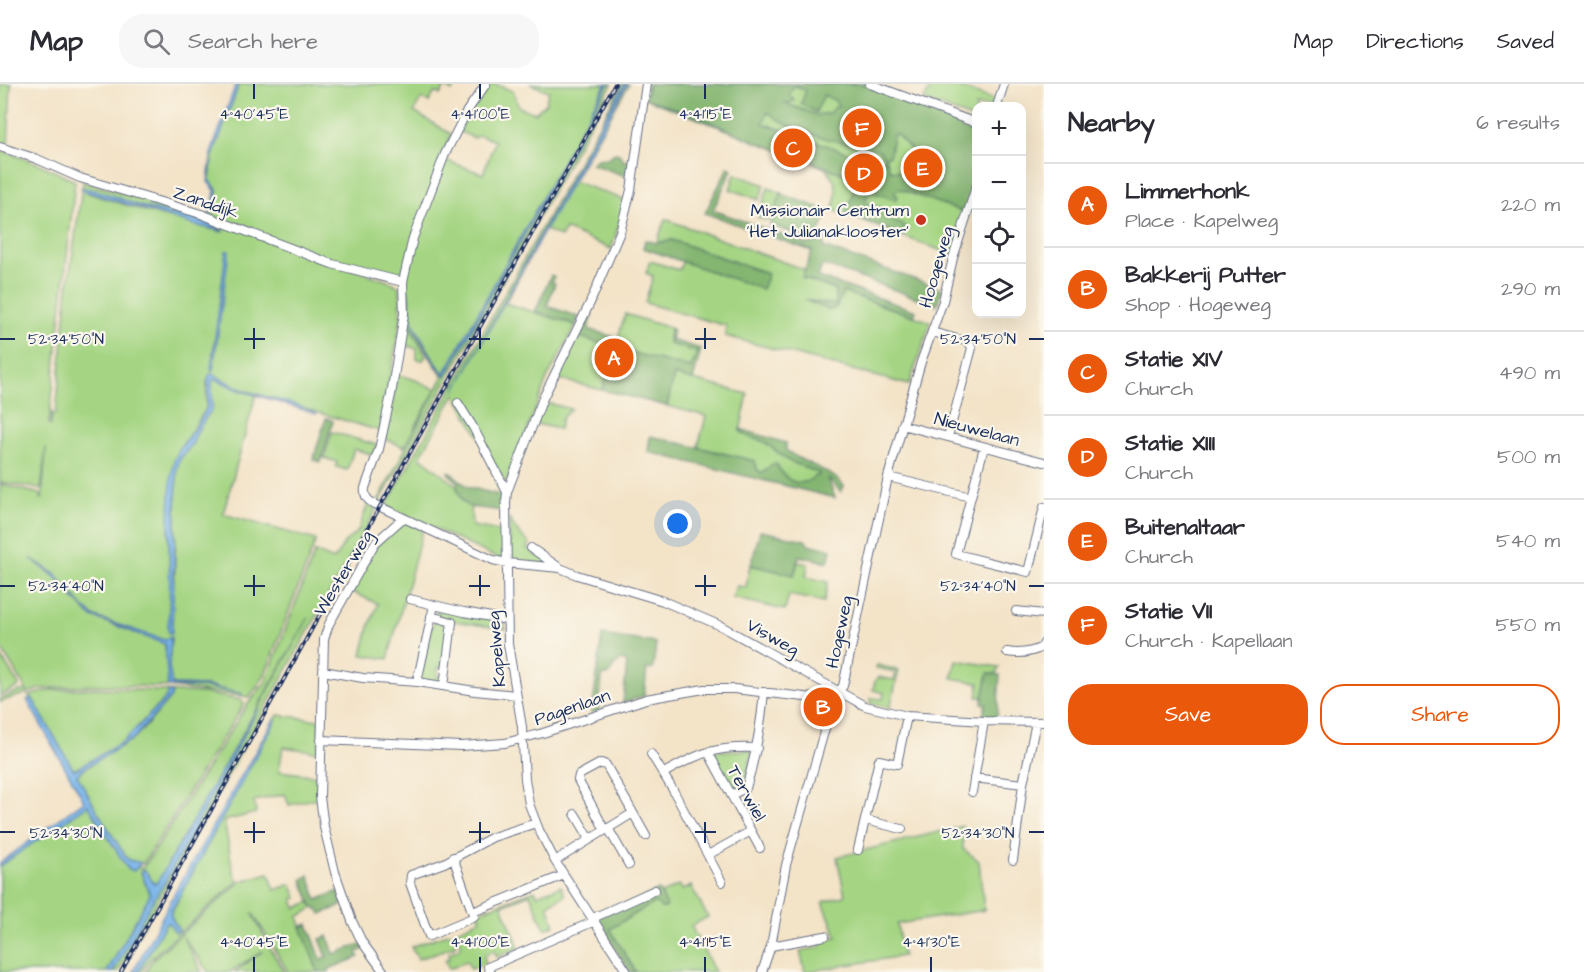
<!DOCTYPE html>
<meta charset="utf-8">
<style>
body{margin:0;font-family:"Architects Daughter",sans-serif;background:#f7f7f7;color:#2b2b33}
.controls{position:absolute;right:18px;top:18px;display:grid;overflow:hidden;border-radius:12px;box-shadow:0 6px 24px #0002}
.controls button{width:54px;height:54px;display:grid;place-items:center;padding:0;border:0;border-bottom:2px solid #e1e1e2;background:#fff;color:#2b2b33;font:30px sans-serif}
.you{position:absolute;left:678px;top:440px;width:21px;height:21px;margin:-15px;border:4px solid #fff;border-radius:50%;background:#1a73e8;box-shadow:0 0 0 9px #1a73e833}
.badge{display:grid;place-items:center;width:39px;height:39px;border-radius:50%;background:#ea580c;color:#fff;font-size:20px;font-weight:700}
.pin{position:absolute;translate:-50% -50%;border:3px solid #fff;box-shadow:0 2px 6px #0006}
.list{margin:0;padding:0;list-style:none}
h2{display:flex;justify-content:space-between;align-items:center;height:78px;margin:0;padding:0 24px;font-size:26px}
h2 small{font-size:20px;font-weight:400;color:#7c7c81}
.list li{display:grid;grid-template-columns:39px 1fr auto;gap:18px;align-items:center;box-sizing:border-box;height:84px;padding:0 24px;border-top:2px solid #e1e1e2}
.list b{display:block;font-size:22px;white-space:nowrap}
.list p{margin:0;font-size:20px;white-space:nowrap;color:#7c7c81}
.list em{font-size:20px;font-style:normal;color:#7c7c81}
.actions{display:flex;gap:12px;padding:18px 24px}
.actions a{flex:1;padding:14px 0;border:2px solid #ea580c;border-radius:24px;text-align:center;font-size:21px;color:#ea580c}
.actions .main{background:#ea580c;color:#fff}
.icon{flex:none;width:33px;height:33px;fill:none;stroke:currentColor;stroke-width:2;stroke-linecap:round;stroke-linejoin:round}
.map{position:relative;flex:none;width:1044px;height:888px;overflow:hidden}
header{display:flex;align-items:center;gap:36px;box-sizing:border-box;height:84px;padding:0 30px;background:#fff;border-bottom:2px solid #e1e1e2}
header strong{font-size:28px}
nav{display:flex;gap:33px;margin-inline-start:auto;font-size:21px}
.search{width:420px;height:54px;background:#f7f7f7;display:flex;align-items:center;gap:15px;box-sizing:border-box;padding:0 21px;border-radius:24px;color:#7c7c81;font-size:22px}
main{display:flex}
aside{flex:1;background:#fff}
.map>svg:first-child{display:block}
.green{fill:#a5d583;stroke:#608270;stroke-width:1.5;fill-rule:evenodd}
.forest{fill:#84b671;stroke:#507268;stroke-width:1.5;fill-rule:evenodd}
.water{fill:#79b5ea;stroke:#4a72a4;stroke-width:1.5}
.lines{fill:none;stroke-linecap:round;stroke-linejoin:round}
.minor-casing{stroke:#676e83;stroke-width:10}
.minor{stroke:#fff;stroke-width:8}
.rail-casing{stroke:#1b2f5e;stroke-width:4}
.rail{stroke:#fbf7ec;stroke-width:1.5;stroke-dasharray:4.5;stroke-linecap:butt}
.ticks{fill:none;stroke:#1b2f5e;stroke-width:2}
.poi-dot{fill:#c8321e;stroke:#fbf7ec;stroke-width:2}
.labels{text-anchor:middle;stroke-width:4.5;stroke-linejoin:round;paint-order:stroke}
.street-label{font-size:18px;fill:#1b2f5e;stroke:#fbf7ec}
.poi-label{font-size:18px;fill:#1b2f5e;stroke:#fbf7ec;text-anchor:end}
.ticks-label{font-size:15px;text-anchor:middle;fill:#1b2f5e;stroke:#fbf7ec;stroke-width:4.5;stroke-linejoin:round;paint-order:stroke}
</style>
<header>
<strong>Map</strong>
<div class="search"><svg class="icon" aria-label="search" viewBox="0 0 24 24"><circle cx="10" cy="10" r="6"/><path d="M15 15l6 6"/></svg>Search here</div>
<nav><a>Map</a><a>Directions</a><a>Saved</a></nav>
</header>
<main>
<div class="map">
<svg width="1044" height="888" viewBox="0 0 1044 888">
<rect width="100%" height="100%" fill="#fbf7ec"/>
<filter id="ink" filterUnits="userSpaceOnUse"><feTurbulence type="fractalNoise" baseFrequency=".0167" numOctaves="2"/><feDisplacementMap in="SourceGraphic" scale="12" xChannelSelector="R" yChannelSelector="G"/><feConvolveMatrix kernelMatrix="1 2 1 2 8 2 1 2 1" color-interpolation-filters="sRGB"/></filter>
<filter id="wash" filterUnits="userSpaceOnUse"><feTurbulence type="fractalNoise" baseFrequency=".008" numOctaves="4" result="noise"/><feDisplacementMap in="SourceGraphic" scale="24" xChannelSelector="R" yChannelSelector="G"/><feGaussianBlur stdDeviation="1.35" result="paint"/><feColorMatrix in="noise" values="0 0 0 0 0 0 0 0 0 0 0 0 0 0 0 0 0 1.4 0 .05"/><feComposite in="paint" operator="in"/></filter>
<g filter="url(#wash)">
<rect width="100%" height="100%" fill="#f3e3c7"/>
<path class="green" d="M0 0H11L8 62 0 60Z
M239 0H457L452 7 445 3 440 11 435 8 429 18 421 15 414 28 451 50 400 194 346 182 209 131 214 124 217 111V106L210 96 212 74Z
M489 0H495L513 7 519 23 535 29 545 20 549 7 530 0H606L445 290 446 292 608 0H612L379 419H377L443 293C434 278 412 249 407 233 395 193 431 115 445 76L483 90 495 57 479 51 474 54 458 47Z
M622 0H625L535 160 627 0H629L573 97 627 117 611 165 565 145 561 153 545 146 505 219 576 241 547 295 512 385 505 399 455 310 420 373 456 401 462 417 471 424 472 442 505 448 503 474 499 475 386 422Z
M647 0H868L976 42V99L953 171 833 126C838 106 839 100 825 84L644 14Z
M932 0H956V2L995 16 994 22H976V36L924 16Z
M0 66 37 79 75 97 49 340 51 341 52 329 56 330 68 202 83 98 193 129 393 199 400 204 401 236 380 347 243 306 211 290 207 297 206 325 178 368 169 448 170 515 168 546 175 486 177 384 180 375 192 359 199 344 212 325 211 299 213 295 256 311 223 430 316 456 265 590 258 602 249 613 168 603 93 601 40 605 0 618V615L19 607H27L0 562V400L40 410 42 416 46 363 41 405 0 398ZM82 104C103 107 121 116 141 122 168 130 197 134 223 145L222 148 141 126 88 109ZM32 475 55 490 82 522 95 533 164 556 171 554 169 582 172 601 206 602 242 610 204 603H169L165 560 90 532 53 491Z
M735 90 765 101 759 116 730 105Z
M768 104 783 109 773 138 758 134Z
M665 135 805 186 802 194 835 206 836 221 808 217 830 226 836 224 843 208 931 238 909 301 725 252 727 242 645 219 653 192 646 189 650 177 679 186 683 177 762 204 767 189 672 156 657 159Z
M625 230 670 244 669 260 697 268 691 284 676 282 610 281 602 306 554 294 576 252 620 255 618 254Z
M406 236 426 272 423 276 417 275V265L405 261 399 282Z
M397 291 413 295 436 305 404 363 385 355Z
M674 291 748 310 740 347 749 353 763 357 789 377 819 389V391C814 392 811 396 806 398 794 402 782 393 778 382L771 381 763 389 757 386 755 377 698 363 706 332 667 322Z
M543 318 571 325 562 334 559 345 536 340Z
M332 348 377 361 374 371 354 365 347 386 336 383 337 378 324 374Z
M368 420 376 426 118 888H113L309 533 158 798 154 800 145 786 141 789 150 811 107 888H0V782L88 721 128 785 137 784 138 782 142 785 154 768 247 621 265 599 269 589 315 468 334 476 345 458 358 447Z
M509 434 516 446 530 460 527 464 554 481 510 477Z
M406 438 423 445 388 575 362 571 369 543 378 520 350 507 375 462Z
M798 478 808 480 806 493 828 498 824 518 789 511 785 526 732 514 737 502 746 503 750 481 794 491Z
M436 524 504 538 506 545 453 537 437 532Z
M434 536 449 540 443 583H438L437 593H442L441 599 422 597 419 592Z
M0 571 19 601 18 603 0 612Z
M956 576 999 583 996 590 988 589 983 613H977L979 599 952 594Z
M877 581 899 586 890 624 870 619 871 614 883 615 884 609 873 606 875 597 879 593 894 596 896 588 876 584Z
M95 604 203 609 241 616 244 620 143 780 129 776 126 773 97 727 77 691C83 683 121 664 133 655 147 643 159 627 171 613L167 612 123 658 76 685H73L32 614 28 612 51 606Z
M278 631 319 636V668L283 663 279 687 318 692V714L289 721 285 710 254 717 256 729 224 737 233 787 238 797 151 874 141 888H138L166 839 169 838 179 847 171 832V829Z
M750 666 752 669 744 702 733 707 713 671 714 667Z
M963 742V765L979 777 984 826 897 840 903 872 805 888 800 867 821 863 820 856 837 853 823 818 845 812 837 773Z
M269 789 275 806 291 800 297 814 293 815 296 824 310 818 313 824 298 833 318 888H288L252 828 269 863 285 888H235L263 867 230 888H208L183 853 202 888H145L154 874 241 797Z
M679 801 683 806 691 802 708 833 691 842 715 888H633L605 840Z
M561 802 565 811 548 821 555 841 545 845 530 810 502 821 519 864 497 873 494 866 484 872 486 879 471 885 467 877 449 885 445 876 450 874 449 869 459 865 461 860 453 848 481 835 478 828 535 806 537 811Z
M449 849 455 854V862L418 875 411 863Z"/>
<path class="forest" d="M649 0H862L976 43V95L966 129 900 105 894 108 898 113 895 116 869 107 865 118 888 127 893 137 905 142 901 151 846 129 858 95 756 58 703 35 645 14ZM796 2 806 6 801 20 816 28 824 11 834 16 839 22 834 24 829 29 817 31 785 19 794 17 793 14 789 11 792 4ZM768 28C793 50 847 60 879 66L885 74 890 70 893 51H897L916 71V90L890 86 886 76 857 72 763 39Z
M615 69 619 70 624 77 633 74 631 94 591 80 597 75 607 74Z
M728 83 732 85 713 126 806 160 819 158 826 152 823 163 942 205 937 221 824 181 821 184 818 193 916 227 914 232 843 208 836 224 830 226 804 216 836 221 835 205 802 194 812 167 705 129Z
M781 110 828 127 823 141 816 151 804 153 770 141Z
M645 156 657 159 672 156 768 190 762 205 643 164Z
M551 191 554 193 552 198 555 199 547 222 579 233 576 241 535 228Z
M588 229 591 230 592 234 588 245 620 255 619 265 576 252Z
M670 244 673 246 671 256 701 265 693 296 674 291 667 322 602 306 610 281 616 282 621 266 691 284 697 268 669 260Z
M326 334 333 337 321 378 313 376Z
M740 345 786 359V366C805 381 828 383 844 402L841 408 828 394 835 414 648 368 650 352 755 377 757 386 763 389 771 381 776 380C783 390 790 402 805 398 810 397 814 392 819 391V389L789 377 763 357 749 353 740 347Z
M449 387 468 403 504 412V427L470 423 462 417 456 401 458 398 448 389Z
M760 447 805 456 808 460 831 465 828 478 799 472 794 491 751 481Z
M602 551 656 559 653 585H647L644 612 623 619 627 578 621 576 613 583 610 590 602 592 599 627 592 629Z
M988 589 1000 591 997 635 983 632 986 620 982 619Z
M309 791 317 816 339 807 343 821 321 830 319 826 313 824 302 796Z
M659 806 667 822 665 824H661L655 818 610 845 636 888H630L596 834Z
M308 840 321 875 327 873 320 855 328 852 334 870 361 860 364 865 357 868 359 873 329 885V888H318L301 843Z"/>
<path class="water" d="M236 0H239L212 74 210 96 217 106 215 121 211 129 209 128 213 121 215 106 208 98 212 66Z
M606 0H608L446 291H444C435 279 413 245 410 231 408 223 409 214 408 206L412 237 435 277 444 290Z
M625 0H627L455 307 605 33Z
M83 104C102 107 119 114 137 121 157 128 211 136 223 147L194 141 82 106Z
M226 167H229L213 286H211Z
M212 290 243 306 299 322 317 330 239 306 215 295 212 296V325L199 344 192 360 180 375 177 384 172 549H169L168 546C173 492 165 436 173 382 176 363 201 341 207 323 210 312 206 301 209 291Z
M31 475 55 490 82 522 95 533 164 556 171 553 169 582 172 601 206 602 243 610 204 603H168L165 560 90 532 53 491Z
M168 608H172L171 613 133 655 83 685 77 691 97 727 126 773 129 776 141 779 134 787 128 785 88 721 0 782V779L84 717 27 616 32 614 73 685H76L123 658 166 614Z
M257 625H258L165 798 155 813 113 888H107L150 811 141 787 145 786 154 800 157 799Z
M274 635 276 636 171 828V832L179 847 175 848 169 839H166L138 888H133L177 805Z"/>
</g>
<g filter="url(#ink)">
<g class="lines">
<g class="minor-casing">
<path id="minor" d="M486 0 467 27 445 70 413 154 403 198 404 230 391 311 379 365 365 404C364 412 367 416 374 420L493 476 507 479 560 484
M870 0 976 39
M997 22 1004 0
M0 63 37 75 80 94 201 130 332 180 403 198
M932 248 969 258 972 264 948 353
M458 319 473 343 507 408
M902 341 1044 378
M984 363 956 470 1028 488 1044 423
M888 393 971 413
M531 464 560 484 577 491 663 517 721 542 865 622 907 632 984 637 1044 638
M410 515 434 521
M1016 527 1044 530
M431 532 452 538 444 602
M1007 568C1019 570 1031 569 1042 563L1044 559
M323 587 363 594 417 598 475 607 516 611
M417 598 434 521 464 528 507 536
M321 656 461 662 505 659 543 649 646 615 704 605H734L831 616
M708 668 760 764
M651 670 673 706 722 798
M664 689C699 669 715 662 757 664
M974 694 1023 700
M972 708 984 637
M731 711 746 704C756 671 761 642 764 608
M575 730 590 755
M865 736 902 745
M608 744 629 781
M605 746 578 696 579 691 601 679 606 681 646 752
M858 766 879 676 897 680 907 632
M708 771 751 747
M453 773 474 833 429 852 410 799 411 791 444 779 493 753 536 739
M1013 776 1023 700 1036 638
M555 777 633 729
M473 828 564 791
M593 834 655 806
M771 862 825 852
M384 888 362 858 352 837 335 788 324 743 320 713 324 555 329 540 375 459 403 434
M490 888 488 883 595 837
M627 888 555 777 539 746 529 720 525 695 522 643 508 560 506 419 507 408 543 314 590 219 620 148 631 106 646 0
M762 888 771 862 786 781 826 641 831 616 843 602 888 393 921 278 943 217 953 174 976 103"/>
</g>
<use href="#minor" class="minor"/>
<g class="rail-casing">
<path id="rail" d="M121 888 615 0"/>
</g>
<use href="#rail" class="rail"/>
</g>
</g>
<path class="ticks" d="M254 0V15M480 0V15M705 0V15M254 244V265M480 244V265M705 244V265M0 255H15M244 255H265M469 255H490M695 255H716M1029 255H1044M254 491V512M480 491V512M705 491V512M0 502H15M244 502H265M469 502H490M695 502H716M1029 502H1044M254 738V759M480 738V759M705 738V759M0 748H15M244 748H265M469 748H490M695 748H716M1029 748H1044M254 873V888M480 873V888M705 873V888M931 873V888"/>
<circle class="poi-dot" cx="921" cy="136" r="6"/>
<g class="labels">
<g class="street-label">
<text transform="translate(206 118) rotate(19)" y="6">Zanddijk</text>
<text transform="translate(936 183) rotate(-74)" y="6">Hoogeweg</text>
<text transform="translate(977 345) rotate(15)" y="6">Nieuwelaan</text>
<text transform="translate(343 489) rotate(-59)" y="6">Westerweg</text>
<text transform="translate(839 548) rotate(-78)" y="6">Hogeweg</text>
<text transform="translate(773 553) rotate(29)" y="6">Visweg</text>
<text transform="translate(496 565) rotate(-95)" y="6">Kapelweg</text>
<text transform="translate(572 623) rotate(-19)" y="6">Pagenlaan</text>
<text transform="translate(747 709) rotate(61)" y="6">Terwiel</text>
</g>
<g class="poi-label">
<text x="909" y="132">Missionair Centrum<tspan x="909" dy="21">'Het Julianaklooster'</tspan></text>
</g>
</g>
<g class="ticks-label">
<text x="254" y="35">4°40'45"E</text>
<text x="480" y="35">4°41'00"E</text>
<text x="705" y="35">4°41'15"E</text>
<text x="66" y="260">52°34'50"N</text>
<text x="978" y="260">52°34'50"N</text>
<text x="66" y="507">52°34'40"N</text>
<text x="978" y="507">52°34'40"N</text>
<text x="66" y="754">52°34'30"N</text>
<text x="978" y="754">52°34'30"N</text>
<text x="254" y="863">4°40'45"E</text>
<text x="480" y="863">4°41'00"E</text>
<text x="705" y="863">4°41'15"E</text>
<text x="931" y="863">4°41'30"E</text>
</g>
</svg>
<div class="controls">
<button>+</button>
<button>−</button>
<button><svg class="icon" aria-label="locate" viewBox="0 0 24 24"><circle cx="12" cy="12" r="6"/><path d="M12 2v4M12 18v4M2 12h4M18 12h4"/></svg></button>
<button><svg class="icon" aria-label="layers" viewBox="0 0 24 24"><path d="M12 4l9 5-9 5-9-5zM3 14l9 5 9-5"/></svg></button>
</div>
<div class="you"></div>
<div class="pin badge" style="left:614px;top:274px">A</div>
<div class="pin badge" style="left:823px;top:623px">B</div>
<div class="pin badge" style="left:793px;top:64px">C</div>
<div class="pin badge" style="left:864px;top:89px">D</div>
<div class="pin badge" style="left:923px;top:84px">E</div>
<div class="pin badge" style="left:862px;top:44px">F</div>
</div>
<aside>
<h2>Nearby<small>6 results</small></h2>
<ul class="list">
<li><span class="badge">A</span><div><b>Limmerhonk</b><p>Place · Kapelweg</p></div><em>220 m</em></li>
<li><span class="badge">B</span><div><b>Bakkerij Putter</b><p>Shop · Hogeweg</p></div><em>290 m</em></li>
<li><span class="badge">C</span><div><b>Statie XIV</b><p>Church</p></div><em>490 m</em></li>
<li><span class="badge">D</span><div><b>Statie XIII</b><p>Church</p></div><em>500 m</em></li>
<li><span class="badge">E</span><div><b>Buitenaltaar</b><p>Church</p></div><em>540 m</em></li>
<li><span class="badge">F</span><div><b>Statie VII</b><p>Church · Kapellaan</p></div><em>550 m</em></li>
</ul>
<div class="actions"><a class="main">Save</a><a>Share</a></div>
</aside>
</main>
